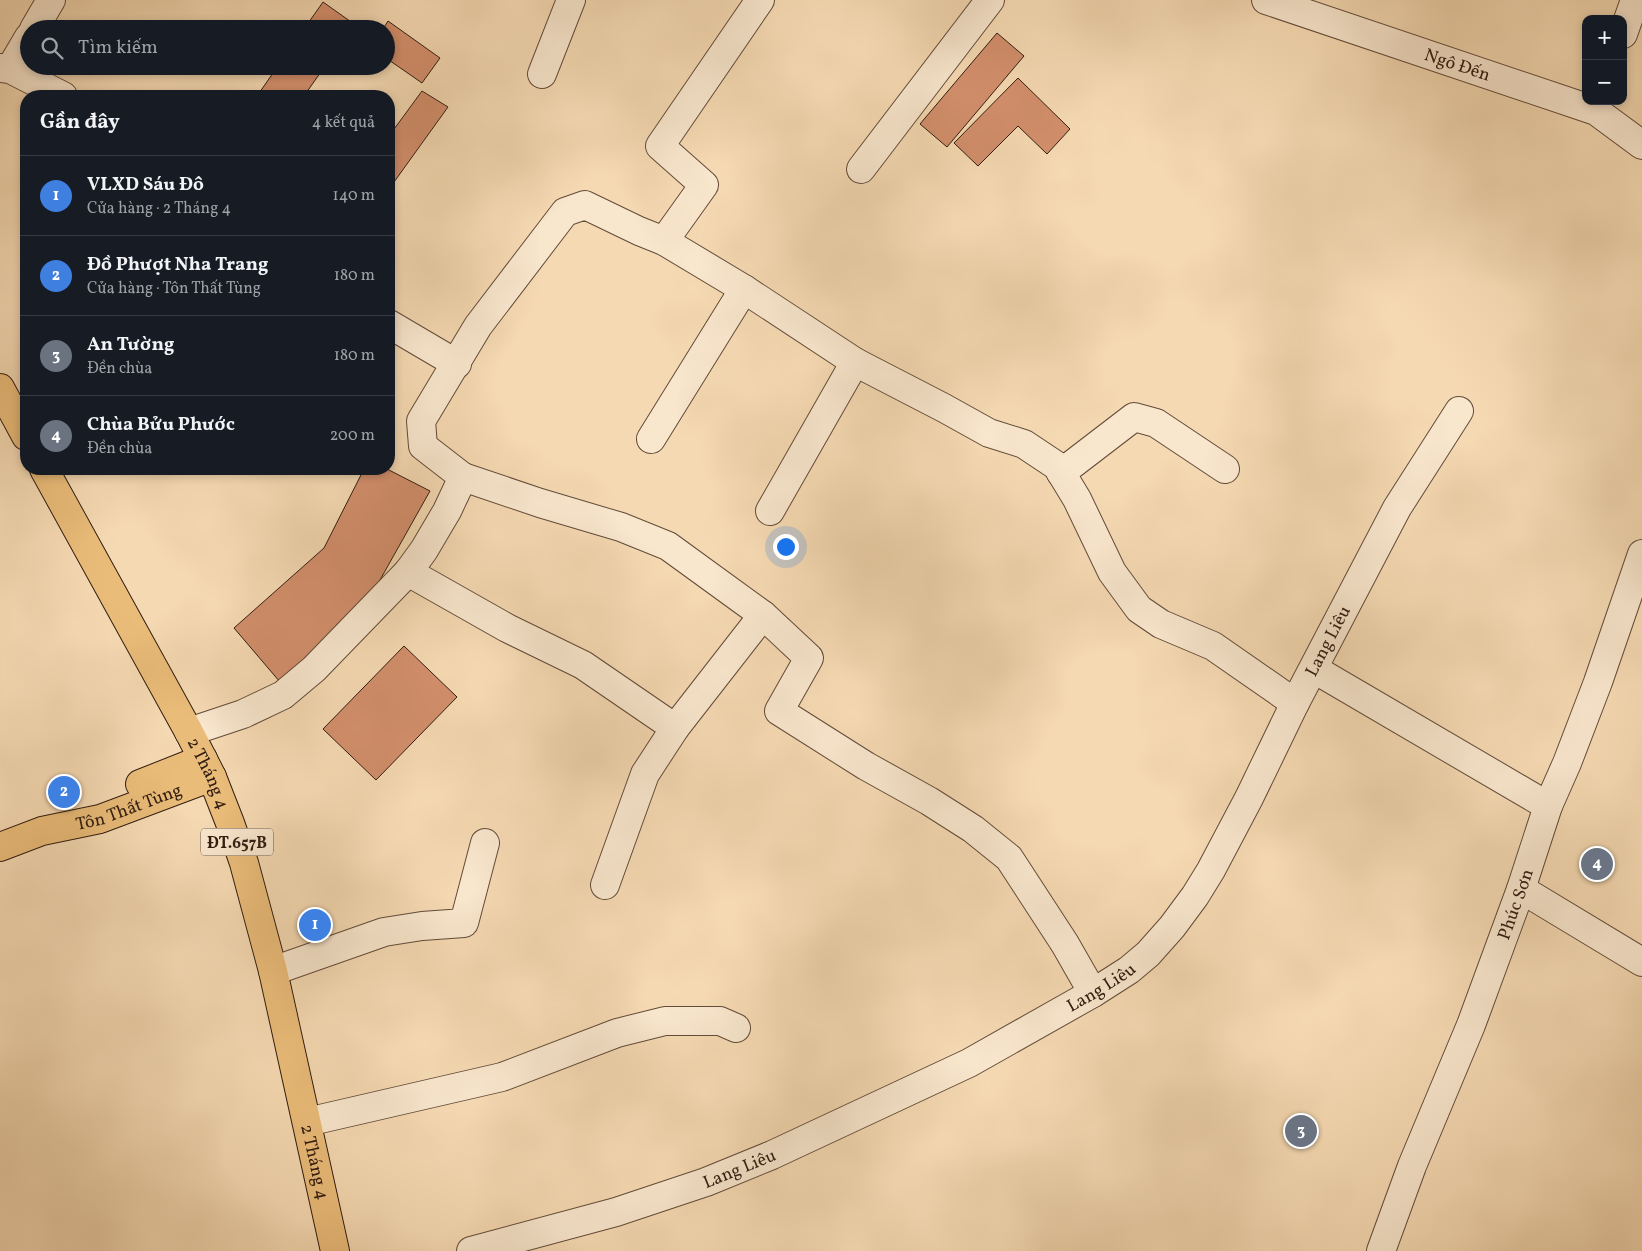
<!DOCTYPE html>
<html lang="vi">
<meta charset="utf-8">
<style>
body{margin:0;font-family:Vollkorn,serif;background:#242831;color:#f1f3f6}
.controls{position:absolute;right:15px;top:15px;display:grid;overflow:hidden;border-radius:10px;box-shadow:0 2px 8px #0003}
.controls button{width:45px;height:45px;display:grid;place-items:center;padding:0;border:0;border-bottom:1px solid #363941;background:#171b24;color:#f1f3f6;font:25px sans-serif}
.you{position:absolute;left:785px;top:546px;width:18px;height:18px;margin:-12px;border:4px solid #fff;border-radius:50%;background:#1a73e8;box-shadow:0 0 0 8px #1a73e833}
.badge{display:grid;place-items:center;width:32px;height:32px;border-radius:50%;background:#d93025;color:#fff;font-size:16px;font-weight:700}
.pin{position:absolute;translate:-50% -50%;border:2px solid #fff;box-shadow:0 1px 5px #0006}
.list{margin:0;padding:0;list-style:none}
h2{display:flex;justify-content:space-between;align-items:center;height:65px;margin:0;padding:0 20px;font-size:21px}
h2 small{font-size:16px;font-weight:400;color:#9ea1a6}
.list li{display:grid;grid-template-columns:32px 1fr auto;gap:15px;align-items:center;box-sizing:border-box;height:80px;padding:0 20px;border-top:1px solid #363941}
.list b{display:block;font-size:19px;white-space:nowrap}
.list p{margin:0;font-size:16px;white-space:nowrap;color:#9ea1a6}
.list em{font-size:16px;font-style:normal;color:#9ea1a6}
.icon{flex:none;width:28px;height:28px;fill:none;stroke:currentColor;stroke-width:2;stroke-linecap:round;stroke-linejoin:round}
.map{position:relative;flex:none;width:1642px;height:1251px;overflow:hidden}
.search{position:absolute;background:#171b24;box-shadow:0 2px 8px #0003;left:20px;top:20px;width:375px;height:55px;display:flex;align-items:center;gap:12px;box-sizing:border-box;padding:0 18px;border-radius:28px;color:#9ea1a6;font-size:19px}
.panel{position:absolute;background:#171b24;box-shadow:0 2px 8px #0003;left:20px;top:90px;width:375px;height:385px;border-radius:20px}
.map>svg:first-child{display:block}
.building{fill:#d38f6c;stroke:#311c11}
.lines{fill:none;stroke-linecap:round;stroke-linejoin:round}
.minor-casing{stroke:#624b39;stroke-width:30}
.major-casing{stroke:#311c11;stroke-width:30}
.minor{stroke:#f8e6cd;stroke-width:28}
.major{stroke:#eabc79;stroke-width:28}
.labels{text-anchor:middle;stroke-width:4.5;stroke-linejoin:round;paint-order:stroke}
.shield{fill:#f8e6cd;stroke:#6d5949;stroke-width:1}
.shield-label{font-size:16px;font-weight:bold;fill:#311c11}
.street-label{font-size:18px;fill:#311c11;stroke:#f8e6cd}
</style>
<div class="map">
<svg width="1642" height="1251" viewBox="0 0 1642 1251">
<rect width="100%" height="100%" fill="#f5d9b2"/>
<filter id="stains"><feTurbulence type="fractalNoise" baseFrequency=".004" numOctaves="4"/><feColorMatrix values="0 0 0 0 .2 0 0 0 0 .09 0 0 0 0 .02 0 0 0 .5 -.17"/></filter>
<radialGradient id="worn" r=".72"><stop offset=".6" stop-color="#630" stop-opacity="0"/><stop offset="1" stop-color="#630" stop-opacity=".3"/></radialGradient>
<path class="building" d="M323 2 354 24 351 29H304Z
M388 21 440 58 422 83 386 58V29H383Z
M997 33 1024 56 947 147 920 124Z
M278 66H325L304 96H257Z
M1018 78 1070 129 1047 154 1018 126 978 166 954 143Z
M422 91 448 107 389 189V136Z
M364 469H387L430 491 371 596 280 682 234 628 324 548Z
M404 646 457 697 376 780 323 729Z"/>
<g class="lines">
<g class="minor-casing">
<g id="minor">
<path id="s1" d="M1266 0 1596 111 1642 145"/>
<path d="M34 29 51 0"/>
<path d="M1623 34 1635 0"/>
<path d="M0 68 10 69 63 96"/>
<path d="M10 69 29 37"/>
<path d="M542 74 571 0"/>
<path d="M861 169 990 0"/>
<path d="M664 241 704 185 660 146 760 0"/>
<path d="M389 324 457 364"/>
<path d="M651 439 744 289"/>
<path d="M1061 473 1134 417 1156 423 1225 469"/>
<path d="M463 477 540 503 621 527 668 546 763 615 809 658 779 711 866 766 929 801 973 829 1009 858 1065 944 1093 993"/>
<path d="M770 511 855 362"/>
<path d="M408 572 507 628 583 665 675 728 645 774 605 885"/>
<path d="M1314 669 1548 806"/>
<path d="M675 728 763 615"/>
<path d="M189 732 243 714 283 695 314 669 408 572 424 550 447 511 463 477 423 446 421 421 478 326 565 212 585 205 639 231 664 241 744 289 855 362 944 408 989 433 1024 444 1057 466 1077 499 1112 572 1139 609 1161 624 1213 646 1295 703"/>
<path d="M1521 889 1642 962"/>
<path d="M273 971 384 932 422 926 464 923 485 843"/>
<path d="M307 1122 502 1077 617 1033 665 1021H720L736 1028"/>
<path id="s2" d="M471 1251 616 1212 706 1182 772 1155 969 1063 1093 993 1129 970 1148 954 1172 927 1195 896 1211 870 1249 798 1295 703 1397 508 1459 411"/>
<path id="s3" d="M1381 1251 1412 1166 1471 1025 1521 889 1548 806 1567 763 1598 682 1642 554"/>
</g>
</g>
<g class="major-casing">
<g id="major">
<path d="M0 388 26 436"/>
<path id="s4" d="M44 469 189 732 212 777 230 823 244 863 273 971 335 1251"/>
<path d="M140 784 203 759"/>
<path id="s5" d="M0 847 42 831 100 819 212 777"/>
</g>
</g>
<use href="#minor" class="minor"/>
<use href="#major" class="major"/>
</g>
<g class="labels">
<rect class="shield" x="201" y="828.5" width="72" height="27" rx="4"/>
<g class="shield-label">
<text x="237" y="848">ĐT.657B</text>
</g>
<g class="street-label">
<text dy="6" stroke="none"><textPath href="#s1" startOffset="202">Ngô Đến</textPath></text>
<text dy="6" stroke="none"><textPath href="#s2" startOffset="1106">Lang Liêu</textPath></text>
<text dy="6" stroke="none"><textPath href="#s4" startOffset="346">2 Tháng 4</textPath></text>
<text dy="6" stroke="none"><textPath href="#s5" startOffset="135">Tôn Thất Tùng</textPath></text>
<text dy="6" stroke="none"><textPath href="#s3" startOffset="372">Phúc Sơn</textPath></text>
<text dy="6" stroke="none"><textPath href="#s2" startOffset="686">Lang Liêu</textPath></text>
<text dy="6" stroke="none"><textPath href="#s4" startOffset="750">2 Tháng 4</textPath></text>
<text dy="6" stroke="none"><textPath href="#s2" startOffset="281">Lang Liêu</textPath></text>
</g>
</g>
<rect width="100%" height="100%" filter="url(#stains)"/>
<rect width="100%" height="100%" fill="url(#worn)"/>
</svg>
<div class="controls">
<button>+</button>
<button>−</button>
</div>
<div class="you"></div>
<div class="pin badge" style="left:315px;top:925px;background:#3f7fe0">1</div>
<div class="pin badge" style="left:64px;top:792px;background:#3f7fe0">2</div>
<div class="pin badge" style="left:1301px;top:1131px;background:#6b7280">3</div>
<div class="pin badge" style="left:1597px;top:864px;background:#6b7280">4</div>
<div class="search"><svg class="icon" aria-label="search" viewBox="0 0 24 24"><circle cx="10" cy="10" r="6"/><path d="M15 15l6 6"/></svg>Tìm kiếm</div>
<section class="panel">
<h2>Gần đây<small>4 kết quả</small></h2>
<ul class="list">
<li><span class="badge" style="background:#3f7fe0">1</span><div><b>VLXD Sáu Đô</b><p>Cửa hàng · 2 Tháng 4</p></div><em>140 m</em></li>
<li><span class="badge" style="background:#3f7fe0">2</span><div><b>Đồ Phượt Nha Trang</b><p>Cửa hàng · Tôn Thất Tùng</p></div><em>180 m</em></li>
<li><span class="badge" style="background:#6b7280">3</span><div><b>An Tường</b><p>Đền chùa</p></div><em>180 m</em></li>
<li><span class="badge" style="background:#6b7280">4</span><div><b>Chùa Bửu Phước</b><p>Đền chùa</p></div><em>200 m</em></li>
</ul>
</section>
</div>
